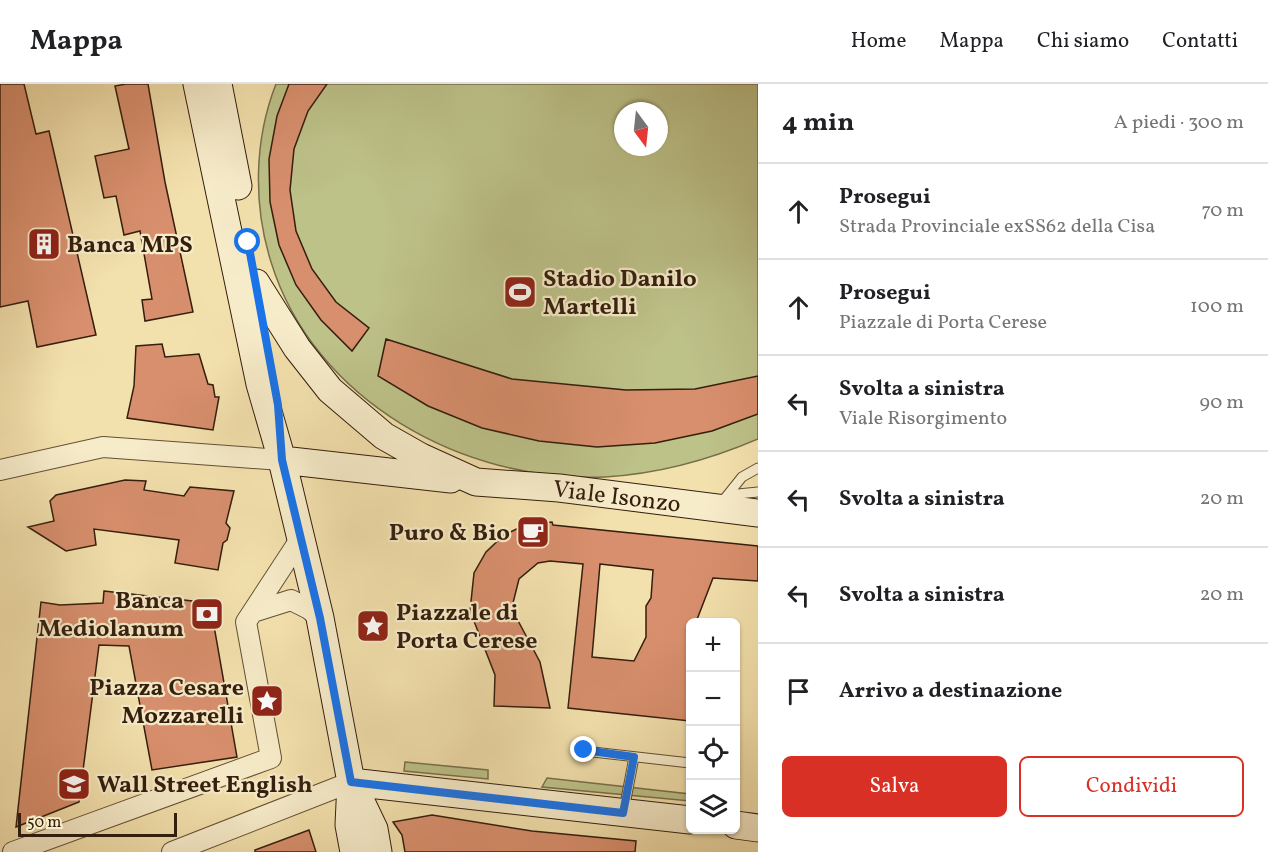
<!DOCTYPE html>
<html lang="it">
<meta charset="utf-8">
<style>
body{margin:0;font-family:Vollkorn,serif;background:#f2f2f2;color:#202124}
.controls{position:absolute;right:18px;bottom:18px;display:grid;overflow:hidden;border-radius:9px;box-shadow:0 2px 4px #0004}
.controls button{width:54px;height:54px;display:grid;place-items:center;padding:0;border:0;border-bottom:2px solid #e0e0e0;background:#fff;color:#202124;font:30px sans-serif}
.compass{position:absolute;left:614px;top:18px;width:54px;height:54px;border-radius:50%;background:#fff;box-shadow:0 2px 4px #0004;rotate:165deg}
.scale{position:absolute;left:18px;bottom:15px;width:159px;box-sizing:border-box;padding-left:6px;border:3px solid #341e0d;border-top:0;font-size:16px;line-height:21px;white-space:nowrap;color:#341e0d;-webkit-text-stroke:4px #f7ecca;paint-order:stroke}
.stop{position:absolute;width:18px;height:18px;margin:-14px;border:4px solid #1a73e8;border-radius:50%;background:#fff}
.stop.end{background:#1a73e8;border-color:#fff;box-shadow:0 2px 6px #0008}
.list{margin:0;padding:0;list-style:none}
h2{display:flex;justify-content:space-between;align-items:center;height:78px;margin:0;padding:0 24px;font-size:26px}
h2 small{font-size:20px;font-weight:400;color:#757577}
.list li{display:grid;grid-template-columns:39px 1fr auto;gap:18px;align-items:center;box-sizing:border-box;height:96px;padding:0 24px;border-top:2px solid #e0e0e0}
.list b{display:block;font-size:22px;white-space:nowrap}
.list p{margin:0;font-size:20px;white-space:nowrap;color:#757577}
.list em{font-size:20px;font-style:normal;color:#757577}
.actions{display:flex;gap:12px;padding:18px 24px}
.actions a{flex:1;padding:14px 0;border:2px solid #d93025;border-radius:9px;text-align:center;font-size:21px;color:#d93025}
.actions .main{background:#d93025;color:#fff}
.icon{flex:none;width:33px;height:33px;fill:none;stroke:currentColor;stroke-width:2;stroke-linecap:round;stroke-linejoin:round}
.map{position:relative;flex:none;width:758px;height:768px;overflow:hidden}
header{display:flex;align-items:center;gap:36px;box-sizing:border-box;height:84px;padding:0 30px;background:#fff;border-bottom:2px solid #e0e0e0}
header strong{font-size:28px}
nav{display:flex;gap:33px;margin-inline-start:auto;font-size:21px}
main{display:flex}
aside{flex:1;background:#fff}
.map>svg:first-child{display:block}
.green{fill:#bdc289;stroke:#78704b;stroke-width:1.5;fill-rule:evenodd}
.building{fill:#d88f6d;stroke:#341e0d;stroke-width:1.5;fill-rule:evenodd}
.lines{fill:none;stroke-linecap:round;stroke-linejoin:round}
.lane-casing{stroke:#644f35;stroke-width:11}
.street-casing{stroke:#644f35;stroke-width:22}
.secondary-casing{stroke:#341e0d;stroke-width:29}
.lane{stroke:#f7ecca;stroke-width:9}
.street{stroke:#f7ecca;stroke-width:20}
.secondary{stroke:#f7ecca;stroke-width:27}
.route{stroke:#1a73e8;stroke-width:8}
.labels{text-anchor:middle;stroke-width:4.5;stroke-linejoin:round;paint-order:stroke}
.poi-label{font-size:24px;font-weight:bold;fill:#341e0d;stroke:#f7ecca;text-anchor:start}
.street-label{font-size:24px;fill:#341e0d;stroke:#f7ecca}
</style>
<header>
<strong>Mappa</strong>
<nav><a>Home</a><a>Mappa</a><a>Chi siamo</a><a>Contatti</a></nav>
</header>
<main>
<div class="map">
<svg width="758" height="768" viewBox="0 0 758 768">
<rect width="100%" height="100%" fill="#f3e1ad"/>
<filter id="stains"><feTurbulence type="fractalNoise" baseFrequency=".00333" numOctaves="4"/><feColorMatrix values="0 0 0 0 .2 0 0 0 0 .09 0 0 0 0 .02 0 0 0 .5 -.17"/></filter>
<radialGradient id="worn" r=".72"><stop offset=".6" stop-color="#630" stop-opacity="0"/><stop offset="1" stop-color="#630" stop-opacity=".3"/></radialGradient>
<path class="green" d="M276 0H758V355C709 376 659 390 605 393 464 399 314 317 271 178 253 121 254 56 276 0ZM623 27H659V63H623Z
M405 678 488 686V695L404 687Z
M547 694 690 710V717L542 703Z"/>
<path class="building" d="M0 0H24L36 50 49 47 96 251 37 263 28 217 0 223Z
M126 0H148L165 98 193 228 145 237 142 216 152 215 140 147 124 151 116 112 104 114 95 72 129 65 115 2Z
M289 0H327L308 27 294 65 290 106 296 147 312 185 336 218 369 244 352 267 321 236 296 201 279 161 270 118 269 75 277 32Z
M386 255 512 295 626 306 695 305 758 292V330L712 347 655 359 597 363 539 357 482 344 428 322 378 292Z
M162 260 165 273 199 270 208 300 213 301 215 313H219L213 346 127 334 134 302 136 262Z
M125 396 146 397 144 406 184 412 190 403 234 407 226 439 230 444 227 456 223 459 218 486 175 479 179 456 94 445 96 461 66 467 28 443 54 437 50 417 56 411Z
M552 438 553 441 758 462V497L713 494 696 538H690V637L568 624 583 480 550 477 538 479 519 495 513 519 515 531 540 578 550 624 494 622 495 591 470 527 474 489 486 468 504 451 527 440ZM600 480 653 486 651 514 646 522V553L634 577 592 573Z
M104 507 210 519 237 673 152 686 129 562 99 561 79 718 16 743 41 518 60 521 103 519Z
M432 731 532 747 636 757 635 768H405L402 751 393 738Z
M309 746 316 768H255V766Z"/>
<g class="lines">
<g class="lane-casing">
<path id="lane" d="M726 413 742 393 758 384
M720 416 738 410 758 408
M584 667 690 679
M624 726 634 673"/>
</g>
<g class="street-casing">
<path id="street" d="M0 386 103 363 282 376
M253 528 291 516 309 525 320 534
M13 768 271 674 246 538 301 454
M172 768 351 698"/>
</g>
<g class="secondary-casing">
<path id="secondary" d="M197 0 260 300 282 376 320 534 351 698 349 741 354 768
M218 0 238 102
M256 199 297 264 330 306 384 352 421 373 476 398 559 404 758 429
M282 376 451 395
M351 698 690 736
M352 699 374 745 378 768
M736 741 758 744"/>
</g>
<use href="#lane" class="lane"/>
<use href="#street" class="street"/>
<use href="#secondary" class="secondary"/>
</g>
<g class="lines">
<path class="route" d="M248 158 278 321 282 376 320 534 351 698 623 729 634 673 584 666"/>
</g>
<defs>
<g id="building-square" transform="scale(1.725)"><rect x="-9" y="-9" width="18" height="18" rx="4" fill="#8f2418" stroke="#f7ecca"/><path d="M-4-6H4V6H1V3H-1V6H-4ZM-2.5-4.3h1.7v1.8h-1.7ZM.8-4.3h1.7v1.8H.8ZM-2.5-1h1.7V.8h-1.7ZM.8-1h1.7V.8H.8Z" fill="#fff"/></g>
<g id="stadium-square" transform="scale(1.725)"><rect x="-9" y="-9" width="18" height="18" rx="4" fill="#8f2418" stroke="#f7ecca"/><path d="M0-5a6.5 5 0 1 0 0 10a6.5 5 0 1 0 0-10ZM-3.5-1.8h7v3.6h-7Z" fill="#fff"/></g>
<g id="cafe-square" transform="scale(1.725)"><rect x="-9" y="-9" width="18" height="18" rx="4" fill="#8f2418" stroke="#f7ecca"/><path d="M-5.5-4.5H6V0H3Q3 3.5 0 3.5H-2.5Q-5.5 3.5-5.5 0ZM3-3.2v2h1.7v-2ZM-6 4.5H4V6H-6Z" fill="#fff"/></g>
<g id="bank-square" transform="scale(1.725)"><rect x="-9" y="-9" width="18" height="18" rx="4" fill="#8f2418" stroke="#f7ecca"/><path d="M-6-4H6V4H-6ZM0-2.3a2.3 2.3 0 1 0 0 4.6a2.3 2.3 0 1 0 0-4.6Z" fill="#fff"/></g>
<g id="sight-square" transform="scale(1.725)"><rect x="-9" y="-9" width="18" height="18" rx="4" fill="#8f2418" stroke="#f7ecca"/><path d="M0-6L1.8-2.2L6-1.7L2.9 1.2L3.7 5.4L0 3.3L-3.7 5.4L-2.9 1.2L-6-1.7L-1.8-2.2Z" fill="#fff"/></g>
<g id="school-square" transform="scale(1.725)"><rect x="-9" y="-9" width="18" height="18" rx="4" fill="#8f2418" stroke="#f7ecca"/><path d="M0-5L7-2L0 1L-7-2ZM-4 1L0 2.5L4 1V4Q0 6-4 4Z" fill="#fff"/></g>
</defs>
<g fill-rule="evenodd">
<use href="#building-square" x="44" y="160"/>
<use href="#stadium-square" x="520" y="208"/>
<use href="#cafe-square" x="533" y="448"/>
<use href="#bank-square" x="207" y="530"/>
<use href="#sight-square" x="373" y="542"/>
<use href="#sight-square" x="267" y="617"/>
<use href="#school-square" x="74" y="700"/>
</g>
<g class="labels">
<g class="poi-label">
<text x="67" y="168">Banca MPS</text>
<text x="543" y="202">Stadio Danilo<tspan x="543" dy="28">Martelli</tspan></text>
<text x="510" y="456" text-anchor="end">Puro &amp; Bio</text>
<text x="184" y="524" text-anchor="end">Banca<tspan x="184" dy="28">Mediolanum</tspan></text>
<text x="396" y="536">Piazzale di<tspan x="396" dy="28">Porta Cerese</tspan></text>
<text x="244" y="611" text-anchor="end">Piazza Cesare<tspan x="244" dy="28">Mozzarelli</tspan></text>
<text x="97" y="708">Wall Street English</text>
</g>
<g class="street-label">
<text transform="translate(617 412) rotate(7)" y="8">Viale Isonzo</text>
</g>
</g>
<rect width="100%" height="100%" filter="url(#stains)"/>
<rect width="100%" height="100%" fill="url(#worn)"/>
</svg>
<div class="controls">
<button>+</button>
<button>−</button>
<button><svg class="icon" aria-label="locate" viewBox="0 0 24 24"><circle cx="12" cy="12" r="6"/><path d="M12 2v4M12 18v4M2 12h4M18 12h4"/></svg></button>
<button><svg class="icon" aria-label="layers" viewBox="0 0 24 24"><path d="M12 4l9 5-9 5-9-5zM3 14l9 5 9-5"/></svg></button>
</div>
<svg class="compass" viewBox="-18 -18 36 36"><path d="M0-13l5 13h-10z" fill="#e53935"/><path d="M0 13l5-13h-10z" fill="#757577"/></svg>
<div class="scale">50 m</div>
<div class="stop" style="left:248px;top:158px"></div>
<div class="stop end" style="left:584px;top:666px"></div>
</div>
<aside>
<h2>4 min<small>A piedi · 300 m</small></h2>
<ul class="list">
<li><svg class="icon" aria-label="ahead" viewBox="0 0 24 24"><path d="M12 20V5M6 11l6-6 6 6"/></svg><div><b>Prosegui</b><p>Strada Provinciale exSS62 della Cisa</p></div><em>70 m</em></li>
<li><svg class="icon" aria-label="ahead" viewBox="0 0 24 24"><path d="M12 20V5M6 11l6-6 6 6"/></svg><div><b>Prosegui</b><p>Piazzale di Porta Cerese</p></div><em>100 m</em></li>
<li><svg class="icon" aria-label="left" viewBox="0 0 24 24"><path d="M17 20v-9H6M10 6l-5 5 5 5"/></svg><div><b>Svolta a sinistra</b><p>Viale Risorgimento</p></div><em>90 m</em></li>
<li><svg class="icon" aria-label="left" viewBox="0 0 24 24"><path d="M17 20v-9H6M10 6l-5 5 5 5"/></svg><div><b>Svolta a sinistra</b></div><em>20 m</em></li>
<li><svg class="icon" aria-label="left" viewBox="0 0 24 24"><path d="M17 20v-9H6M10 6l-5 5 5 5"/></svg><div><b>Svolta a sinistra</b></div><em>20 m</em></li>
<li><svg class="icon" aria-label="arrive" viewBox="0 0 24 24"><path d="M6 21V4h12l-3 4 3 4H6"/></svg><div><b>Arrivo a destinazione</b></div></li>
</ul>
<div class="actions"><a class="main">Salva</a><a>Condividi</a></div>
</aside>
</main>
